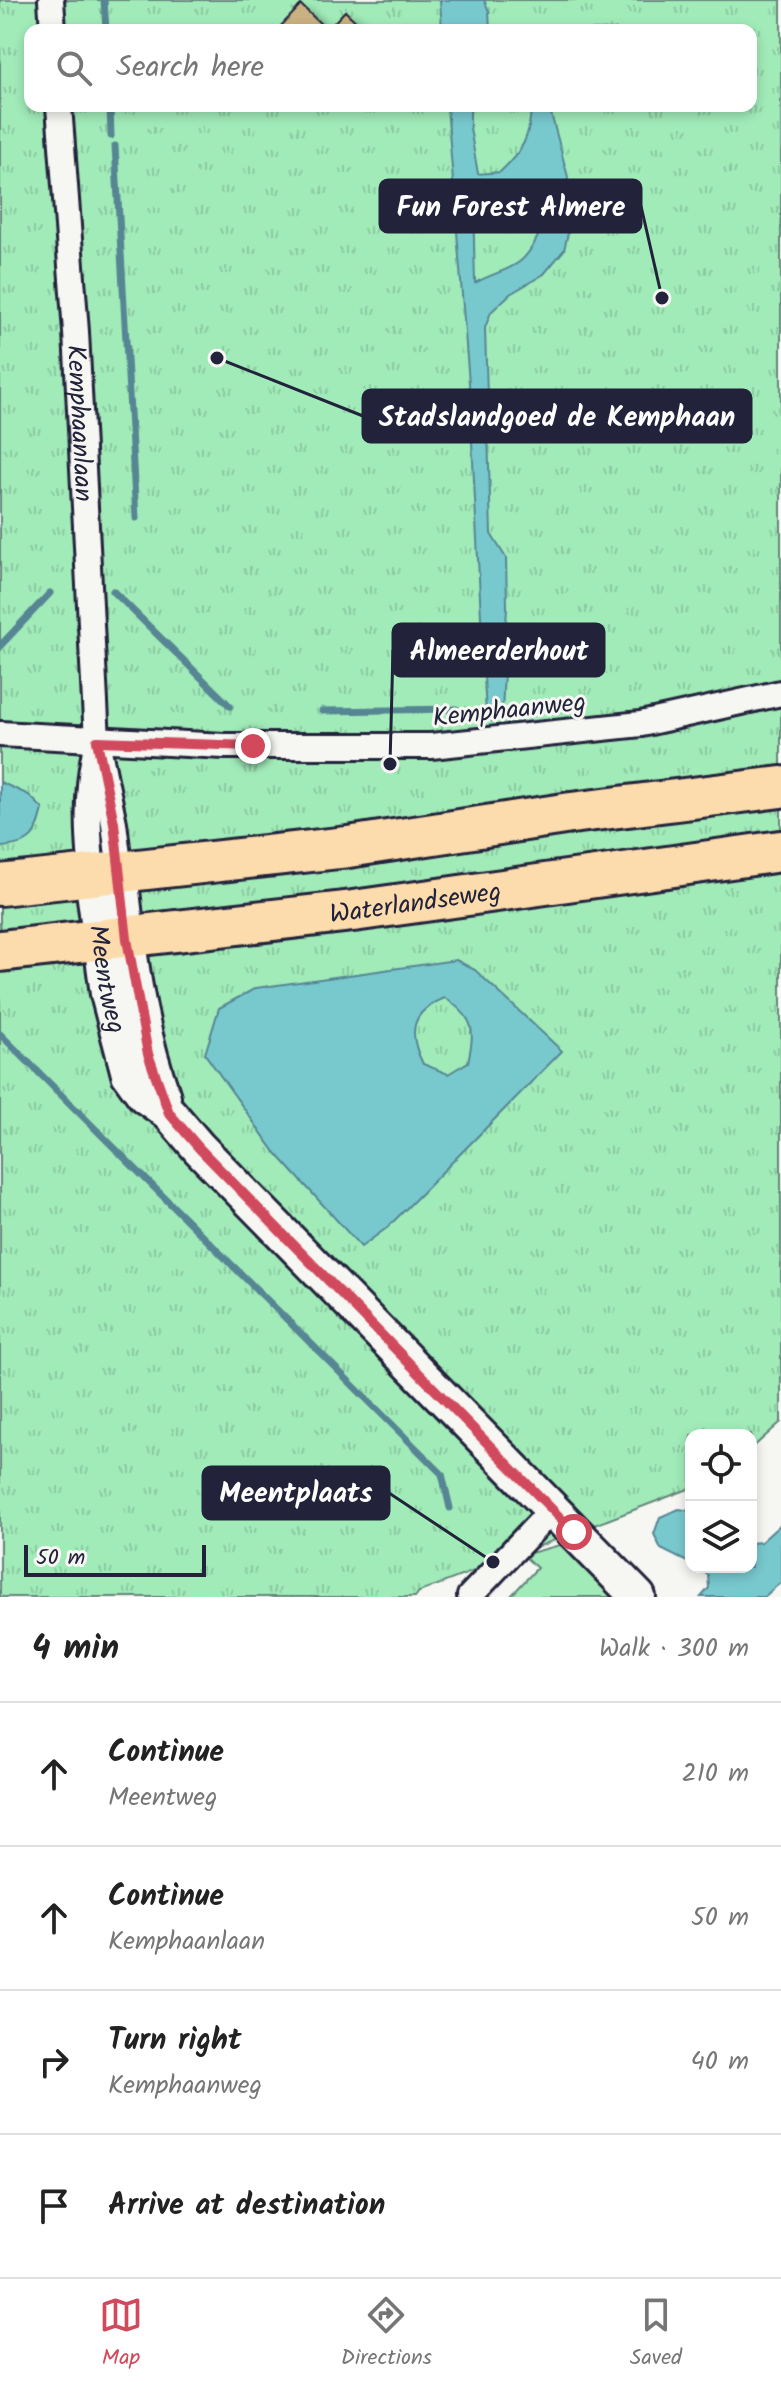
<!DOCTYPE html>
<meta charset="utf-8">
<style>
body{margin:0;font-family:Kalam,sans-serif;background:#f6f6f6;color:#222}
.controls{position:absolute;right:24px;bottom:24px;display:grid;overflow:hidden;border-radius:16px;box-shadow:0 4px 12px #0003}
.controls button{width:72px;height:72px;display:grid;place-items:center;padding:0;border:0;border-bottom:2px solid #e0e0e0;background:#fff;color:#222;font:40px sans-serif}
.scale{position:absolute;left:24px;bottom:20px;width:182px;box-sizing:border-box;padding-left:8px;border:4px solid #22223b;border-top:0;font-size:22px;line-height:28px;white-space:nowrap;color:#22223b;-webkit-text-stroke:6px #f6f6f2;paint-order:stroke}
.stop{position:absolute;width:24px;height:24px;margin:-18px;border:6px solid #d1495b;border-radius:50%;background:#fff}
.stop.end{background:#d1495b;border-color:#fff;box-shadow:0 2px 8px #0008}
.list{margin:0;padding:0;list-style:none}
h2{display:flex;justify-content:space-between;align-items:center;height:104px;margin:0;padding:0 32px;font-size:34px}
h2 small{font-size:26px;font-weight:400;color:#767676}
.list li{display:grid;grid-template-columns:52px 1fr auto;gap:24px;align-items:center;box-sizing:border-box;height:144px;padding:0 32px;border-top:2px solid #e0e0e0}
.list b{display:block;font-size:30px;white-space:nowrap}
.list p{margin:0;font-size:26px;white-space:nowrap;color:#767676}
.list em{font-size:26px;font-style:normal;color:#767676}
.icon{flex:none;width:44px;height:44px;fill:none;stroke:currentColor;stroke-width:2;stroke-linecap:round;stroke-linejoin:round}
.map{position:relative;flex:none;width:781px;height:1597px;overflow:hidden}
.search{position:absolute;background:#fff;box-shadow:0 4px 12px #0003;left:24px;right:24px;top:24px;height:88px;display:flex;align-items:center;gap:20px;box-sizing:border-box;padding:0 28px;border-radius:16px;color:#767676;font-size:30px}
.sheet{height:680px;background:#fff}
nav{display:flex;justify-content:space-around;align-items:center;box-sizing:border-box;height:112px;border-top:2px solid #e0e0e0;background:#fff;font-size:22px;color:#767676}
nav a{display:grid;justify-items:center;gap:4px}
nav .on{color:#d1495b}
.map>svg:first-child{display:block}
.grass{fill:#a1ebb9;stroke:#62867a;stroke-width:2}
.park{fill:url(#park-tufts);stroke:#62867a;stroke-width:2;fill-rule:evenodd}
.water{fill:#78c9ce;stroke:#568693;stroke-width:2;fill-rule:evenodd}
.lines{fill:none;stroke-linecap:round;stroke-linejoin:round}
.stream{stroke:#568693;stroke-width:7}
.building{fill:#cab181;stroke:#22223b;stroke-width:2;filter:url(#shadow)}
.street-casing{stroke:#22223b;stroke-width:30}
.secondary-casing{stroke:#22223b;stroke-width:40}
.primary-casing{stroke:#22223b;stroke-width:46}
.street{stroke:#f6f6f2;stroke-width:24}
.secondary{stroke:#f6f6f2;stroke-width:34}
.primary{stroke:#fcdcac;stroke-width:40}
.route{stroke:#d1495b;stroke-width:10}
.labels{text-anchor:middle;stroke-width:6;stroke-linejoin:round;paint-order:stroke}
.street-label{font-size:26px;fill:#22223b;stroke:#f6f6f2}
.leader{fill:none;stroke:#22223b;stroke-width:3}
.callout-dot{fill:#22223b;stroke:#f6f6f2;stroke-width:3}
.callout{fill:#22223b;stroke:#22223b;stroke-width:3}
.callout-label{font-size:28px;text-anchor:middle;font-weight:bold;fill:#fff}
</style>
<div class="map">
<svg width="781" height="1597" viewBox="0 0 781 1597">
<defs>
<pattern id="park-tufts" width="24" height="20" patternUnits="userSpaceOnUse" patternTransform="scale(2)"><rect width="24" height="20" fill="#a1ebb9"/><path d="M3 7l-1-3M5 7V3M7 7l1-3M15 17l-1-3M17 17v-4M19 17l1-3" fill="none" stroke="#8ac9a0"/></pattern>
<filter id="shadow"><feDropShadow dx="9" dy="5" stdDeviation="4" flood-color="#0004"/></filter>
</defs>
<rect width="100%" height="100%" fill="#f6f6f2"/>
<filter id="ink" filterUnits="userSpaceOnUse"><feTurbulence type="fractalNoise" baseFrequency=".0125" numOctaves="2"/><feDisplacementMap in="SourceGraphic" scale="16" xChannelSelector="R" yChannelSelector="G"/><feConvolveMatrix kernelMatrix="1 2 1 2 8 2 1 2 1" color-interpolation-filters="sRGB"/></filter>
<g filter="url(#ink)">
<path class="grass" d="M560 1545 581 1554 623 1597H510L537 1568 523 1555Z"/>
<path class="park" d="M0 0H781V1422L751 1449V1435H691V1488L419 1592 415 1597H0ZM30 30H751V106H30Z"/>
<path class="water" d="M440 0H484L489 11 490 30H442Z
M447 106H470V128L478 174 500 172C523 150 530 138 531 106H549L568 177 566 195 572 216 564 250 544 274 510 294 491 312 485 328 491 534 506 558 507 606 502 714 493 722 486 715 469 383ZM517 185 515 206 538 236C521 272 507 266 475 283L473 200 492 187Z
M0 782 29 795 43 809C36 838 31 845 0 847Z
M456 960 475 970 562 1051 388 1227 361 1247 275 1152 205 1054 219 1008 256 988ZM445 998C475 1018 475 1029 468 1062L448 1074 423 1064C407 1032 411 1011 445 998Z
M679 1509 691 1511V1564L661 1549 654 1534 660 1517Z
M781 1524V1582L764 1597H701L709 1588 708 1575 695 1567H751V1543L761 1542Z"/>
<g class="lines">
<path class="stream" d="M104 0 106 30
M110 106 111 136
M115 146 136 518
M113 591 230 706
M0 646 50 593
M322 711 456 709
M0 1034 442 1474 450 1508"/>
</g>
<path class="building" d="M301 5 327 30 345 11 365 30H277Z"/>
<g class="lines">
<g class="street-casing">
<g id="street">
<path d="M51 0 53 30"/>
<path id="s1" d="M59 106 76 332 97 741 114 823 120 872"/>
<path d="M0 734 224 746H431L641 724 781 693"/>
<path d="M92 876C88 833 86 794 95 751"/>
<path d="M470 1596 552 1510"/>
</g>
</g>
<g class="secondary-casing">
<g id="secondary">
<path d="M120 872C128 949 137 1024 163 1097"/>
<path id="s2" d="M92 876 108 994 129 1074 145 1096 169 1113 199 1148 638 1597"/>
</g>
</g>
<g class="primary-casing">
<g id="primary">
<path d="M0 885 348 847 571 813 781 787"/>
<path id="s3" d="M0 951 353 911 781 851"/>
</g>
</g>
<use href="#street" class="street"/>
<use href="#secondary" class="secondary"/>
<use href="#primary" class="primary"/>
</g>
</g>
<g class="lines" filter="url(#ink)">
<path class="route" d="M253 746 97 741 114 823 127 939 148 1054 169 1113 199 1148 574 1532"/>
</g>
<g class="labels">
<g class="street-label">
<text dy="9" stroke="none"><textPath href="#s1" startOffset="318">Kemphaanlaan</textPath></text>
<text transform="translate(509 709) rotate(-6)" y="9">Kemphaanweg</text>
<text dy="9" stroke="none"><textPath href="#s3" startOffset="418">Waterlandseweg</textPath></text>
<text dy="9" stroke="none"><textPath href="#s2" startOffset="104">Meentweg</textPath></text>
</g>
</g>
<path class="leader" d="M662 298L641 206M217 358L363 416M390 764L393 650M493 1562L389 1493"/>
<g class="callout-dot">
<circle cx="662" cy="298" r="8"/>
<circle cx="217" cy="358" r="8"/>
<circle cx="390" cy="764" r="8"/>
<circle cx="493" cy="1562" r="8"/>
</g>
<g class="callout">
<rect x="380" y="180" width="261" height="52" rx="8"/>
<rect x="363" y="390" width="388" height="52" rx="8"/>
<rect x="393" y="624" width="211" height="52" rx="8"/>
<rect x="203" y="1467" width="186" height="52" rx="8"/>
</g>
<g class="callout-label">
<text x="511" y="216">Fun Forest Almere</text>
<text x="557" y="426">Stadslandgoed de Kemphaan</text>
<text x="499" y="660">Almeerderhout</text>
<text x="296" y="1502">Meentplaats</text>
</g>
</svg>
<div class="controls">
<button><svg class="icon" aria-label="locate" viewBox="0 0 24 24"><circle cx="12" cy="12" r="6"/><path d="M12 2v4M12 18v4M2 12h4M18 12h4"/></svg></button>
<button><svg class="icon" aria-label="layers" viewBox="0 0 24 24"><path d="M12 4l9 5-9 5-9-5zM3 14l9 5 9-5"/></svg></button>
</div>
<div class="scale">50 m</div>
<div class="stop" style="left:574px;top:1532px"></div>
<div class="stop end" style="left:253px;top:746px"></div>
<div class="search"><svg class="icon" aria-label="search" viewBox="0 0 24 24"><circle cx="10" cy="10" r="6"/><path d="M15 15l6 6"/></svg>Search here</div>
</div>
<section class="sheet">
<h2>4 min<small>Walk · 300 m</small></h2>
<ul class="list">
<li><svg class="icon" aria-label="ahead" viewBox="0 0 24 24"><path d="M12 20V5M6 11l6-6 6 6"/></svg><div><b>Continue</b><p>Meentweg</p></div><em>210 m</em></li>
<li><svg class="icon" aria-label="ahead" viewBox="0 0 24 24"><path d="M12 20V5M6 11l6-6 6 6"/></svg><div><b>Continue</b><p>Kemphaanlaan</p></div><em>50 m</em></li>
<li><svg class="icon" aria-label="right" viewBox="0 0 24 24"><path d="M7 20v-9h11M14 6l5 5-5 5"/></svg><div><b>Turn right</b><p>Kemphaanweg</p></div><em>40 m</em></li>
<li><svg class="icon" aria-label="arrive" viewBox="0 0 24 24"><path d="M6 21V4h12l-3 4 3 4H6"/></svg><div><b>Arrive at destination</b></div></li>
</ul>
</section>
<nav>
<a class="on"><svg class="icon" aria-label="map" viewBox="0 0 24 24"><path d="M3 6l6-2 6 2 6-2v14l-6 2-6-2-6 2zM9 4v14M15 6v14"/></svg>Map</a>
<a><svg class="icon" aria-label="directions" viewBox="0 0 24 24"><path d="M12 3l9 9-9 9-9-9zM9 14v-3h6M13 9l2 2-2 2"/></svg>Directions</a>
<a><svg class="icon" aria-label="saved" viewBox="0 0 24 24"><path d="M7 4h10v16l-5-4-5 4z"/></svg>Saved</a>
</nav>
